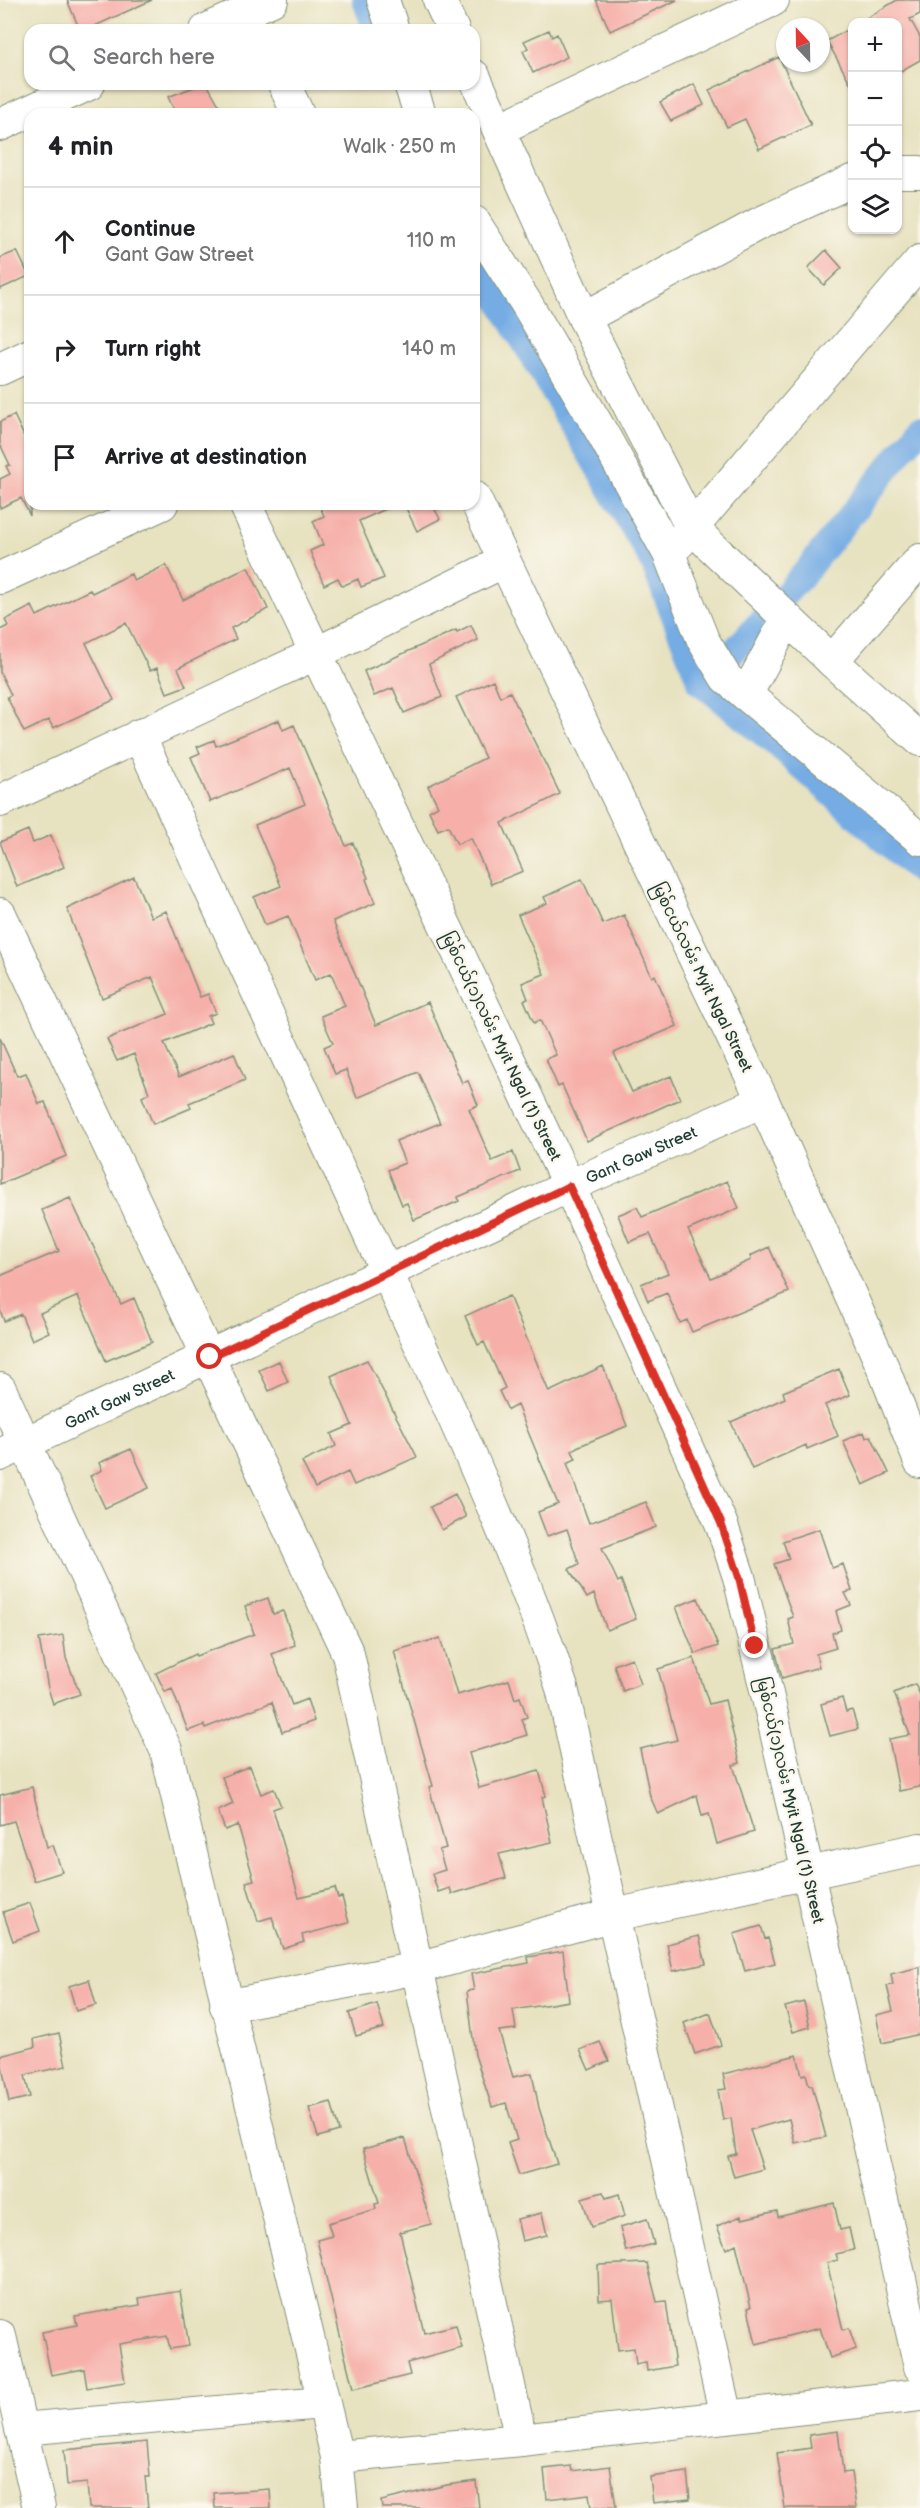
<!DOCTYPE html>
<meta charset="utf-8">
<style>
body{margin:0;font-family:"Balsamiq Sans","Noto Sans Myanmar",sans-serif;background:#f2f2f2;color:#202124}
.controls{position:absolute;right:18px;top:18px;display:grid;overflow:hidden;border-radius:12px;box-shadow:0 2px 4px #0004}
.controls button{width:54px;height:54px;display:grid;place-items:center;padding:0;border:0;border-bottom:2px solid #e0e0e0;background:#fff;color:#202124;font:30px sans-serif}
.compass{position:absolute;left:776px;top:18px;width:54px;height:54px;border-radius:50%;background:#fff;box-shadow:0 2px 4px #0004;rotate:338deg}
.stop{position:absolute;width:18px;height:18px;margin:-14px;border:4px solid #d93025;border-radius:50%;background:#fff}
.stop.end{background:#d93025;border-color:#fff;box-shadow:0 2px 6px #0008}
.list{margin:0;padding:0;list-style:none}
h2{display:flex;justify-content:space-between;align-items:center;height:78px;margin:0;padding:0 24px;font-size:26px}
h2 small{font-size:20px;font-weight:400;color:#757577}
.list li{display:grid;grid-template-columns:39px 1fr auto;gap:18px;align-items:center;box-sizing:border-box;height:108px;padding:0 24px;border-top:2px solid #e0e0e0}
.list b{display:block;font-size:22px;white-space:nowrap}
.list p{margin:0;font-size:20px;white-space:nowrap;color:#757577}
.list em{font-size:20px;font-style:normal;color:#757577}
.icon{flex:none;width:33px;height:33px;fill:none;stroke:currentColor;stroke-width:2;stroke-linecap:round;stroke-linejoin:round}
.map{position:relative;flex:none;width:920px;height:2508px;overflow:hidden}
.search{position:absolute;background:#fff;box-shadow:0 2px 4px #0004;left:24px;top:24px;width:456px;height:66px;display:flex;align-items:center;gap:15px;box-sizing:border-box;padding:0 21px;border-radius:18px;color:#757577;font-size:22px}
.panel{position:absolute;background:#fff;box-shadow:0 2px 4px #0004;left:24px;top:108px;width:456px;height:402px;border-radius:18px}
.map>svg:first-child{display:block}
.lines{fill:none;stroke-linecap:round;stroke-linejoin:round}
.canal{stroke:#75ace4;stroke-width:26}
.building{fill:#f6afa9}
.minor-casing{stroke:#83907a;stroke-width:34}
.minor{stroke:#fff;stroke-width:32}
.route{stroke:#d93025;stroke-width:8}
.labels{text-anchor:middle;stroke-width:5;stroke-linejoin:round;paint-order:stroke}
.street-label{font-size:16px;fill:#1f3d34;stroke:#fbf7ec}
</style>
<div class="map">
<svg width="920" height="2508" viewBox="0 0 920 2508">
<rect width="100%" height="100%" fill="#fbf7ec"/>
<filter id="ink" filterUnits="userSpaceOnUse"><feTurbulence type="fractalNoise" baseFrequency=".0167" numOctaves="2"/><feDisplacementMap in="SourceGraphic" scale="12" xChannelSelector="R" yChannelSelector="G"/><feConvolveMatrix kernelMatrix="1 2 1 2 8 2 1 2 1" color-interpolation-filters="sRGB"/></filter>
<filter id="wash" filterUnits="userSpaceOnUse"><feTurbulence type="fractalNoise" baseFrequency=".008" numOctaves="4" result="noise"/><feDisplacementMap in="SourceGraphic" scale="24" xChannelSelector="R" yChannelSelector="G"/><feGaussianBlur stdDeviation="1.35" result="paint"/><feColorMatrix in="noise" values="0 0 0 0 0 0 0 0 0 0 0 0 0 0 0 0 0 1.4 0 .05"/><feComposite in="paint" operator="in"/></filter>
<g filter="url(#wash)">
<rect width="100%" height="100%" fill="#e7e2c0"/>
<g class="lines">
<path class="canal" d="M365 0 376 30
M474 257 652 560 700 682 772 741 920 872
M732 653 802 576 920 428"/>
</g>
<g id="blocks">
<path class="building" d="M67 0H152L86 30H80Z
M596 0H677L610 31Z
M897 0H920V14L910 19 920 37V60L897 73V22H860Z
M852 27V86L827 41Z
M549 30 552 37 557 34 567 57 533 73 523 51 528 48 524 41Z
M779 57 811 125 759 149 745 119 727 127 709 90Z
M202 84H207L224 114H176L168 97Z
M694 84 704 105 671 121 660 102Z
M826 250 842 268 824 285 808 268Z
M17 251 29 276 0 289V258Z
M14 415 30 449V516L21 498 0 508V479L10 474 6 466 10 465 0 444V422Z
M319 504H397L359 521 384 578 361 587 358 579 342 586 338 578 324 585 310 551 323 545 313 521 324 516Z
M404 504H432L440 519 417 531Z
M166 565 183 600 248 567 268 609 231 628 236 639 178 668 186 686 167 693 157 668 150 671 126 623 86 643 114 700 53 728 49 720 24 732 7 697 11 695 0 672V630L8 626 5 620 32 606 37 616 90 590 92 593 131 574 134 581Z
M471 625 478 640 429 664 442 697 404 713 393 688 374 696 364 671 456 630 457 632Z
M493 680 500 697 510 692 560 794 502 823 523 871 491 884 471 838 457 844 448 826 438 830 429 811 438 806 428 786 485 758 456 697Z
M279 720 283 730 294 725 346 846 353 843 368 878 366 879 375 903 333 921 376 1025 428 1002 462 1083 468 1081 478 1105 469 1109 492 1161 513 1152 520 1171 458 1197 459 1201 414 1220 407 1203 402 1205 388 1170 405 1163 396 1141 440 1123 418 1072 357 1098 346 1070 335 1074 324 1047 333 1043 321 1016 345 1006 331 973 315 980 288 916 265 925 254 897 281 886 255 825 305 804 290 768 210 802 191 757 200 753 197 747 214 740 216 746Z
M28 830 33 843 51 835 64 867 17 887 0 842Z
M134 877 151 917 166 911 200 997 208 994 216 1013 208 1016 211 1023 164 1043 179 1077 234 1053 245 1080 189 1103 191 1108 153 1124 142 1097 149 1093 134 1054 117 1061 107 1039 168 1014 152 977 102 998 67 909Z
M582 879 603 924 624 915 652 977 655 975 677 1026 614 1053 632 1092 671 1076 680 1099 587 1141 562 1085 558 1087 546 1059 556 1055 540 1020 534 1023 524 1000 528 999 522 983 544 974 518 915 547 903 544 897Z
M0 1038 17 1076 26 1073 39 1104 45 1102 66 1156 0 1184Z
M727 1181 739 1208 688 1230 711 1278 751 1260 750 1256 769 1247 789 1292 692 1332 687 1320 680 1323 667 1293 648 1301 641 1284 668 1273 650 1234 629 1242 618 1215 637 1207 642 1217Z
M70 1198 121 1304 134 1298 152 1342 106 1361 78 1296 40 1313 49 1332 32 1340 21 1314 4 1321 0 1310V1276L59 1251 42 1210Z
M509 1296 549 1392 603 1366 627 1426 577 1447 572 1451 576 1459 567 1463 589 1523 646 1502 656 1527 602 1548 618 1582 621 1580 636 1619 607 1630 594 1594 587 1598 569 1569 579 1564 567 1529 547 1536 538 1512 558 1504 517 1405 508 1410 499 1391 505 1388 484 1342 478 1345 465 1316Z
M367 1360 417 1457 354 1485 348 1472 315 1488 302 1462 336 1446 331 1434 352 1425 331 1376Z
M279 1361 288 1382 269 1391 259 1370Z
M839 1369 850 1395 825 1405 838 1436 807 1449 806 1445 752 1469 731 1422 785 1398 783 1392Z
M864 1432 866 1438 871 1436 889 1473 863 1485 843 1441Z
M131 1449 149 1488 105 1508 90 1476 102 1470 99 1463Z
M455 1494 466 1517 442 1530 430 1507Z
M819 1529 832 1568 843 1564 852 1591 845 1593 851 1605 836 1611 841 1630 832 1633 836 1648 816 1654 819 1667 782 1678 775 1649 794 1644 788 1619 793 1617 774 1564 789 1559 783 1541Z
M268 1598 273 1614 283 1611 295 1645 272 1654 292 1705 307 1699 314 1721 282 1732 272 1702 205 1728 204 1725 188 1731 172 1689 165 1692 156 1673 195 1654 196 1656 254 1634 245 1606Z
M698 1598 718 1646 695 1654 676 1607Z
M63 1635 66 1658 80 1694 53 1704 48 1688 39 1639Z
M440 1638 457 1695 509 1680 515 1699 520 1697 527 1717 522 1719 527 1735 469 1753 479 1788 539 1771 546 1796 542 1797 552 1842 499 1854 506 1878 452 1894 450 1888 438 1892 432 1874 445 1870 439 1850 446 1848 429 1787 433 1786 394 1651Z
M632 1658 641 1684 623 1691 614 1665Z
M694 1658 709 1704 725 1700 740 1763 733 1765 754 1832 717 1844 709 1814 702 1816 697 1795 658 1814 650 1796 640 1749 677 1740 658 1669Z
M915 1684 920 1695V1787L899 1791 889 1739 910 1735 894 1693Z
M842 1698 846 1712 852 1710 858 1729 830 1736 821 1704Z
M250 1766 261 1794 274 1789 281 1806 273 1809 299 1897 335 1888 338 1898 342 1897 349 1923 302 1935 304 1942 283 1949 272 1917 258 1921 246 1882 254 1880 238 1825 225 1830 218 1811 233 1804 222 1777Z
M32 1787 47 1847 53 1845 62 1872 34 1881 14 1821 0 1825V1795Z
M30 1903 40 1931 13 1941 3 1912Z
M761 1926 765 1939 768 1938 775 1963 745 1971 734 1934Z
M699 1936 706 1964 673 1971 667 1944Z
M563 1951 569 2001 513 2010 516 2029 499 2031 513 2077 532 2073 539 2108 557 2164 519 2175 508 2143 517 2140 506 2103 492 2107 475 2055 467 1991 474 1990 471 1974 529 1963 528 1957Z
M920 1967V2034L882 2043 876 2015 893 2011 887 1986 893 1985 891 1974Z
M89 1980 96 2005 76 2011 69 1986Z
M804 2002 810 2027 793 2032 785 2007Z
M377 2004 384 2028 356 2036 349 2013Z
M710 2013 721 2045 695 2054 684 2023Z
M59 2033 66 2066 25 2075 30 2097 9 2102 0 2056 35 2047 34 2039Z
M600 2042 609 2061 589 2070 580 2050Z
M797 2055 802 2075 806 2074 809 2085H812L826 2137 795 2143 789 2119 750 2130 763 2169 734 2177 728 2156 736 2154 731 2118 723 2120 718 2090 726 2089 723 2074Z
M331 2102 339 2131 318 2137 309 2108Z
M405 2138 431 2224 400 2232 424 2333 456 2325 462 2348 407 2363 410 2375 353 2389 317 2240 332 2236 328 2223 376 2209 375 2204 379 2203 363 2149Z
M603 2192 606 2198 619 2194 625 2216 591 2227 582 2198Z
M834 2203 840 2230 849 2228 854 2250 836 2254 838 2260 827 2263 843 2330 849 2328 856 2349 830 2358 820 2328 756 2344 748 2308 751 2307 736 2244 726 2249 717 2226 741 2216 742 2219 777 2211 778 2217Z
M542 2213 547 2235 522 2241 517 2219Z
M647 2219 654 2244 626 2251 620 2227Z
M647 2263 657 2302 666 2301 675 2366 647 2371 646 2362 636 2364 634 2348 618 2350 612 2299 599 2300 598 2265Z
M180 2291 189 2346 170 2349 167 2336 119 2344 125 2382 87 2388 84 2369 51 2375 42 2332 77 2325 75 2316 140 2305 139 2298Z
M838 2431 843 2473 851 2472 856 2508H785L777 2453 811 2448 809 2435Z
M147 2442 150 2477H145L148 2508H89L87 2483 67 2485 64 2450Z
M571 2466 572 2471 610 2466 616 2507 591 2508 589 2494 547 2499 544 2469Z
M687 2472 690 2499 653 2503 650 2477Z
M476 2481 479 2508H382L381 2501 447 2485Z
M270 2489 271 2508H215L214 2493Z"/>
</g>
</g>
<g filter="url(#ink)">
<use href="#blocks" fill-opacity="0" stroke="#83907a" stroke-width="1.5"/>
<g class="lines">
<g class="minor-casing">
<g id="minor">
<path d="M383 0 393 30"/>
<path d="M439 0 453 30"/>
<path d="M206 30 272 0"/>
<path d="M474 76 584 318 691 527 832 661 920 740"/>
<path d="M284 84 298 114"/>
<path d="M410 84 420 114"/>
<path d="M0 125 89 84"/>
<path d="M499 129 773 0"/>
<path d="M898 172H920"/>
<path d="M474 222 528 306 605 438 669 554 703 640 726 678 920 839"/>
<path d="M584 318 758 224 852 181"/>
<path d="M0 369 30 355"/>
<path d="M474 497 763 1101 884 1370 920 1462"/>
<path d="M245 504 569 1186 721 1523 739 1577 773 1719 920 2367"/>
<path d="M679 543 920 261"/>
<path d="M0 578 162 504"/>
<path d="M832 661 920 560"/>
<path d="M746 695 787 619"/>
<path d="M139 735 452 1414C493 1505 531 1594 562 1688L726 2417"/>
<path d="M0 801 315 654 503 562"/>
<path d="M0 914 348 1654 521 2440"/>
<path d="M0 1389 166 1750 337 2457 342 2508"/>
<path id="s1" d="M0 1455 569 1186 763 1101"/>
<path d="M226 2006 417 1968 614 1915 920 1849"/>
<path d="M0 2336 39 2508"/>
<path d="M21 2429 323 2403"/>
<path d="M337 2457 521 2440 920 2395"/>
</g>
</g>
<use href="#minor" class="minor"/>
</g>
</g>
<g class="lines" filter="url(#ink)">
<path class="route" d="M210 1357 569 1186 721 1523 739 1577 755 1646"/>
</g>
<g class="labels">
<g class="street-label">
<text transform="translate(703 977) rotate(64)" y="6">မြစ်ငယ်လမ်း Myit Ngal Street</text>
<text transform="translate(502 1046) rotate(64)" y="6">မြစ်ငယ်(၁)လမ်း Myit Ngal (1) Street</text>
<text dy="6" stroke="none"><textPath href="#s1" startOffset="708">Gant Gaw Street</textPath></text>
<text dy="6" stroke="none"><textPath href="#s1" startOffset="132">Gant Gaw Street</textPath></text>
<text transform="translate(791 1800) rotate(77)" y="6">မြစ်ငယ်(၁)လမ်း Myit Ngal (1) Street</text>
</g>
</g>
</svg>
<div class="controls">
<button>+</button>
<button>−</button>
<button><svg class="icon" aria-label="locate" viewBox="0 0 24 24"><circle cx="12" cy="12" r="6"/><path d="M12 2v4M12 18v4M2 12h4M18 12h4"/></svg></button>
<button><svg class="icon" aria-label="layers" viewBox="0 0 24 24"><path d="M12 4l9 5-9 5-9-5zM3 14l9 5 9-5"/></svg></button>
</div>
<svg class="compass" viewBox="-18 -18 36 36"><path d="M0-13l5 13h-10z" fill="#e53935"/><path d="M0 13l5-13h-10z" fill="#757577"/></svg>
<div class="stop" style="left:210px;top:1357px"></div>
<div class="stop end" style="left:755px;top:1646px"></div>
<div class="search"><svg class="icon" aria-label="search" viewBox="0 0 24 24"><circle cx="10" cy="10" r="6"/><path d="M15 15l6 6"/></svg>Search here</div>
<section class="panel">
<h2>4 min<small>Walk · 250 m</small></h2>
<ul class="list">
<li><svg class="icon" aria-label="ahead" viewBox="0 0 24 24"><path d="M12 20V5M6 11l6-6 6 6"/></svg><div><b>Continue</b><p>Gant Gaw Street</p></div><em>110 m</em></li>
<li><svg class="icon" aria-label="right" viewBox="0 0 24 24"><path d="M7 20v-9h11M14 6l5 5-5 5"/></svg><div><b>Turn right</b></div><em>140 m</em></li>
<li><svg class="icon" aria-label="arrive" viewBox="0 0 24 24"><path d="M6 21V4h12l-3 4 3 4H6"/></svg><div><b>Arrive at destination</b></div></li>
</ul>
</section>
</div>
